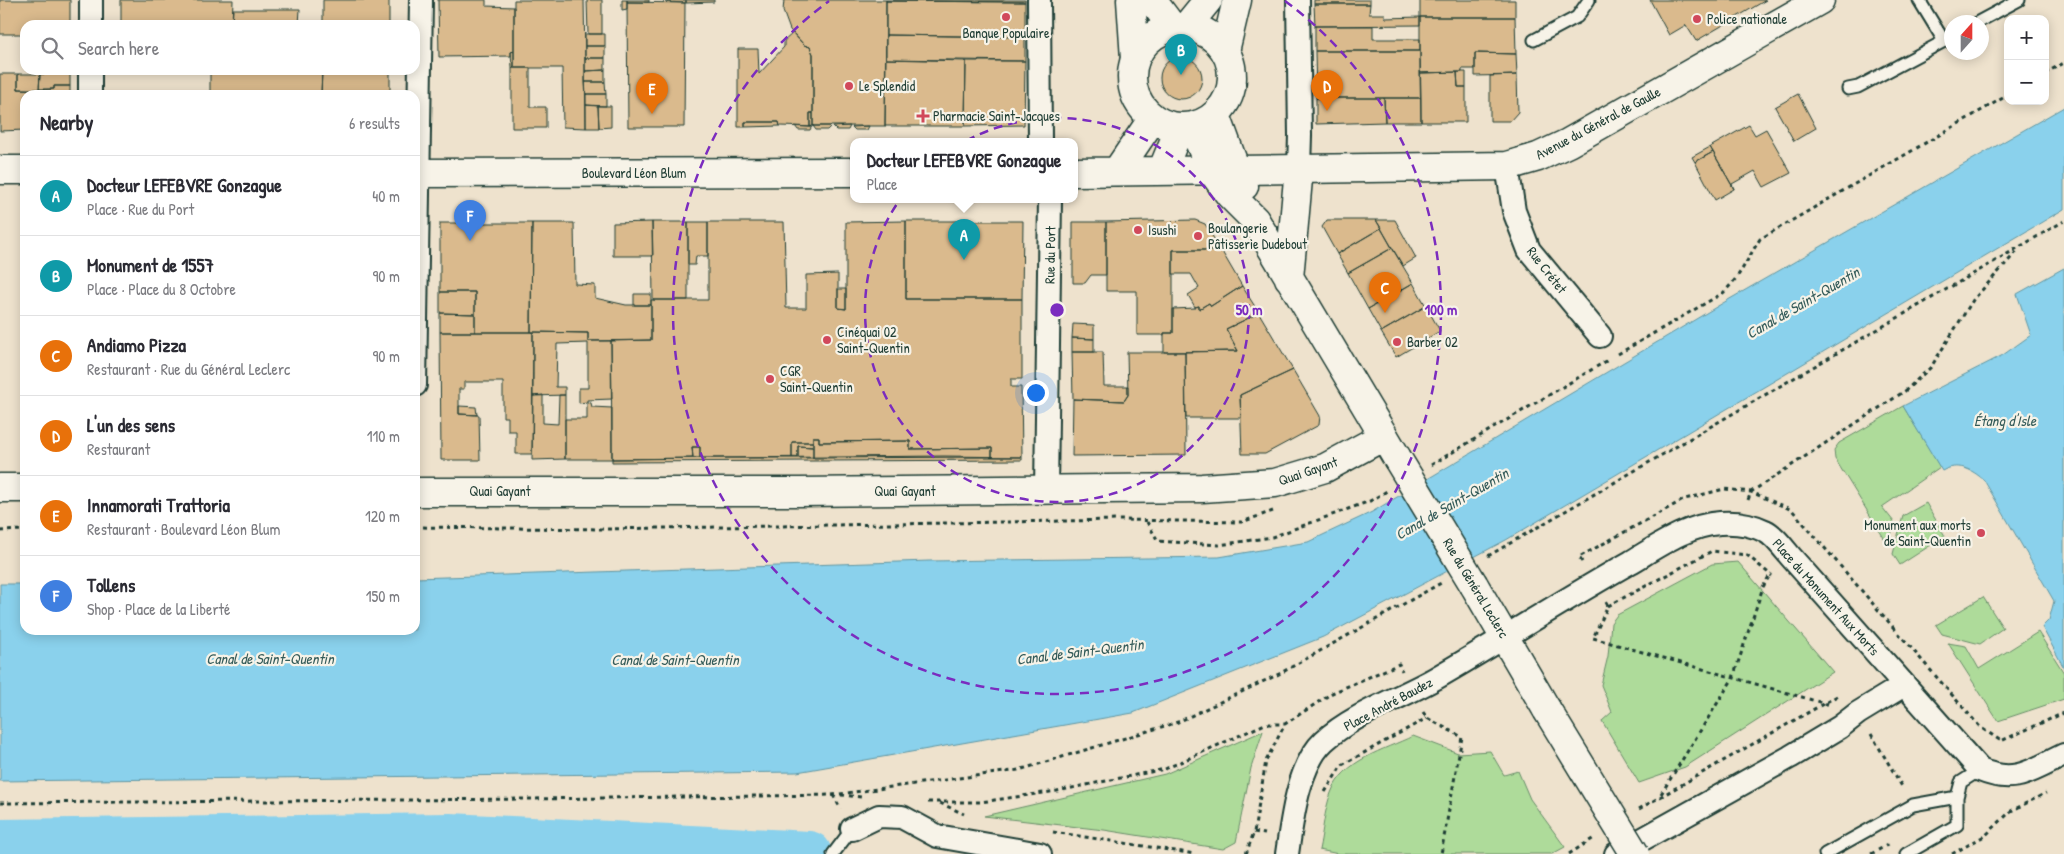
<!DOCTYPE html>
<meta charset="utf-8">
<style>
body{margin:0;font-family:"Patrick Hand",sans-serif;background:#f2f2f3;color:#2b2b33}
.controls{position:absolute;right:15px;top:15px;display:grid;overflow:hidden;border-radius:10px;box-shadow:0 2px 12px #0003}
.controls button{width:45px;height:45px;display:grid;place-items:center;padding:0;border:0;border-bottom:1px solid #e1e1e2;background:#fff;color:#2b2b33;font:25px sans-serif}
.compass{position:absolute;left:1944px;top:15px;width:45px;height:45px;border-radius:50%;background:#fff;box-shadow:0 2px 12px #0003;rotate:21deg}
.you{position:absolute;left:1035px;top:392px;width:18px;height:18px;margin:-12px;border:4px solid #fff;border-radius:50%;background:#1a73e8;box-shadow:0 0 0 8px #1a73e833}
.badge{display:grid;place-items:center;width:32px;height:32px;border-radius:50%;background:#d93025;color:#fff;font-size:16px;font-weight:700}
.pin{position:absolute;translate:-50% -41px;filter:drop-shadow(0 1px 2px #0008)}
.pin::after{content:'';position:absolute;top:26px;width:18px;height:15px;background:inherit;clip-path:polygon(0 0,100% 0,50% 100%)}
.popup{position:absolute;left:850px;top:138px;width:228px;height:65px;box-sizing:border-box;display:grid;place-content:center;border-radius:10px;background:#fff;filter:drop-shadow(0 1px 4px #0005);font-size:16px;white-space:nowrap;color:#7c7c81}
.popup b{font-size:19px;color:#2b2b33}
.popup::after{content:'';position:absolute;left:50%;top:100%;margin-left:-10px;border:10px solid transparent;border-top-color:#fff}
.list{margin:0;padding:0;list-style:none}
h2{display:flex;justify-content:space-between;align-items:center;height:65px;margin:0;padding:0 20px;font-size:21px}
h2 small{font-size:16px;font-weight:400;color:#7c7c81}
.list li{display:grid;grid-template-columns:32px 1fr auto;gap:15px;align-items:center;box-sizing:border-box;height:80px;padding:0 20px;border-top:1px solid #e1e1e2}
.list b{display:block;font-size:19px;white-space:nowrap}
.list p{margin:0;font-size:16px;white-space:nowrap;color:#7c7c81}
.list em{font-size:16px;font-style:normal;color:#7c7c81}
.icon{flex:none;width:28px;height:28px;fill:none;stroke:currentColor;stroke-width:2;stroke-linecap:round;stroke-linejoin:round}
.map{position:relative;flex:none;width:2064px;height:854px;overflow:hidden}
.search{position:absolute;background:#fff;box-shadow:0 2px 12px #0003;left:20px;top:20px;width:400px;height:55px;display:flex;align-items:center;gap:12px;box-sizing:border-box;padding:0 18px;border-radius:15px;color:#7c7c81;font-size:19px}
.panel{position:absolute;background:#fff;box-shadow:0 2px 12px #0003;left:20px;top:90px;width:400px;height:545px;border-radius:15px}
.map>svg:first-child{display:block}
.green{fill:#aedb9a;stroke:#668c67}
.water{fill:#8ad1ec;stroke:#5f96a2}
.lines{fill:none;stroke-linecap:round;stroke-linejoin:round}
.river{stroke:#8ad1ec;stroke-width:46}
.building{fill:#daba8d;stroke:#1f3d34}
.service-casing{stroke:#1f3d34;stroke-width:15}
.minor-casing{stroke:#1f3d34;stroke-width:26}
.tertiary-casing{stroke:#1f3d34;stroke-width:31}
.secondary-casing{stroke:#1f3d34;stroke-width:31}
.path{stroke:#1f3d34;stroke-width:3;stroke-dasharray:4 4;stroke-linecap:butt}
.service{stroke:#f7f3e8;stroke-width:11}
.minor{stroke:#f7f3e8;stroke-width:22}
.tertiary{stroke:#f7f3e8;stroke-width:28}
.secondary{stroke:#f7f3e8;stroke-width:28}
.secondary-bridge-casing{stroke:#1f3d34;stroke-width:31;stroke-linecap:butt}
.secondary-bridge{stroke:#f7f3e8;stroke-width:28}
.ring{fill:none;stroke:#7b2cbf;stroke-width:2.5;stroke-dasharray:9 6}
.poi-dot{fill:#d1495b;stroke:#f7f3e8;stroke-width:2}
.labels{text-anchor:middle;stroke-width:4.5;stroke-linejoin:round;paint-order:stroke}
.poi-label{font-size:14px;fill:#1f3d34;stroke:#f7f3e8;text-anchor:start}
.street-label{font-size:14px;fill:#1f3d34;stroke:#f7f3e8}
.water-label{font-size:15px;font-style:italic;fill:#345b59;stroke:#f7f3e8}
.centre{fill:#7b2cbf;stroke:#f7f3e8;stroke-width:2.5}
.ring-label{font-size:15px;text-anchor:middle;font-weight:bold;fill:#7b2cbf;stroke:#f7f3e8;stroke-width:4.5;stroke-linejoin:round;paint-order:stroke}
</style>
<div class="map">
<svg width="2064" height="854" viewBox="0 0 2064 854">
<rect width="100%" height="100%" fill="#eee2cd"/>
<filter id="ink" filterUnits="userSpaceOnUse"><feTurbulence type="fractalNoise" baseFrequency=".02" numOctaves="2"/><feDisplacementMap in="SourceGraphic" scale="10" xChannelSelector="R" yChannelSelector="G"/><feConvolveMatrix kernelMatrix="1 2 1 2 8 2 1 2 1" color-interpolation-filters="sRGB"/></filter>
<g filter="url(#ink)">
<path class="green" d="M1903 406 1940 467 1882 507 1894 522 1889 546 1835 459 1834 450 1839 443Z
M1926 503 1945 536 1900 565 1893 554 1903 516Z
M1738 562 1833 672 1685 767 1639 783 1602 721 1612 712 1601 685 1608 656 1611 623 1617 615 1712 564Z
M1983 597 2003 628 1980 644 1942 634 1936 625Z
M2038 632 2064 673V699L1998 721 1948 643 1966 646 1979 669Z
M1263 731 1251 768 1236 842 1223 849 1104 830 984 816 1165 774Z
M1413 736 1458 753 1490 751 1504 775 1518 771 1530 799 1565 847 1552 854H1339L1319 850C1323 832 1324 811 1331 793 1343 760 1384 750 1413 736Z"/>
<path class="water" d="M2064 107V209L1506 540 1323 637 1133 713 797 772 0 781V584H25V630H415V578L929 561 1219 557 1308 542 1372 512 1728 300Z
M2064 268V668L2042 627 2049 620 2054 601 1984 480C1971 469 1958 462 1942 471L1903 406 2003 355 2031 335 2017 294Z"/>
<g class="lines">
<path class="river" d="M0 842 450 836 809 854"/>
</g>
<path class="building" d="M0 0H70V25H25V34H0Z
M121 0H233L232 25H121Z
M323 0H389V25H323Z
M438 0H486V6L514 7V51L511 52V56L439 57Z
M514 0H584L586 128 563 127 562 68H514Z
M587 0H602V34H588Z
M622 0H627V9L622 10Z
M627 0H649V2H627Z
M667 0H686V3L667 2Z
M686 0H714V2L686 3Z
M784 0H886L885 126H813V54L810 47 804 45 790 30 783 11Z
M886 0H1025V2L886 1Z
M1314 0H1370V4H1314Z
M1420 0H1515V17H1420Z
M1650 0H1766L1696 41 1686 25 1669 35Z
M886 1 1025 2V37L886 35Z
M627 2 685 3 684 127H628Z
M1314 4H1370L1369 14H1385V18L1420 17V25L1315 26Z
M233 9H300L299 25H232Z
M1420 17H1515L1516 54 1475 53V69H1462V72L1420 73Z
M1315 26H1373V39H1420V51H1315Z
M793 33 804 45 810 47 813 54V113H810V127L780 126 779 122H745V127H738V49H758L759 74 784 47V41Z
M585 34H605V46H585Z
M886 35 1025 37V61L886 59Z
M585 46H605V58H585Z
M514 51V68H512L511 52Z
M1315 51H1420L1421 98H1316Z
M1475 53 1516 54 1517 75 1475 76Z
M1160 78a21 21 0 1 1 42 0a21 21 0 1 1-42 0Z
M585 58H605V70L585 71Z
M886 59 966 61 965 126H885Z
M966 61H1025L1024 125 965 126Z
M512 68H530V107H546V128H512Z
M43 70H70V74H40Z
M210 70H322L321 95H210Z
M322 70H390V95H321Z
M605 70V82H585V71Z
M1457 72H1466V87H1458Z
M1457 72 1458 87H1466V122H1421L1420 73Z
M0 74H18V89H54V86H70V95H25V130L0 131Z
M18 74H40L39 90 18 89Z
M40 74H70V86H54V89L39 90Z
M1517 75 1518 112 1510 121H1490V76Z
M585 82H605L606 94H586Z
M586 94H606V106L586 105Z
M1798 94 1816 128 1794 141 1775 107Z
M1316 98H1384L1385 122 1316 124Z
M1384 98H1421V122H1385Z
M586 105 598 106 599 128H586Z
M598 106H611V127L599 128Z
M810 113H813V126L810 127Z
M745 122H779L780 126 745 127Z
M1749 125 1755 135 1766 129 1791 173 1764 187 1755 171 1732 184 1734 189 1710 147Z
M795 126 810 127 812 126 810 130H798Z
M813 126H831L827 130H816Z
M850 126 848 130H836L833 127Z
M869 126 867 130H855L852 127Z
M1710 147 1713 152 1695 162 1692 157Z
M1713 152 1734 189 1715 200 1695 162Z
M1195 220 1205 224 1221 250H1173V333H1164V335H1137V291H1106V222Z
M1327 220H1376L1381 228 1337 254 1322 227Z
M1376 220H1395L1416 258 1403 266Z
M906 221H1023L1022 299H906Z
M906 221V299H1022V379H1011V387H1021L1022 457H992V448L910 449V441L819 442V437H813V442H792V458H700V447H692L693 458 612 459 611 341 651 340V300H708V222H784L786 308H806V275L838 274V308L846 309V222Z
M652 222 653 256H613V223Z
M652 222H688V300H653Z
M688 222H708V256H696L695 265H688Z
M1073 222H1106V275H1091L1085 283H1073Z
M440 223H532L531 332H475V292H440Z
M532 223H574L575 284 595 285V298L626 305H651V340L588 341V333L531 332Z
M1381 228 1392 248 1348 273 1337 254Z
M1392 248 1413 283 1368 309 1348 273Z
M1173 250H1221L1242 286 1211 306 1209 303 1199 309V306L1195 307 1188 295 1199 288 1191 274H1173Z
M1413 283 1426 306 1381 332 1368 309Z
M1242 286 1259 313 1226 329 1238 351 1164 352V333H1173V309L1195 308V307L1199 306V309L1209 303 1211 306Z
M838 289H846V309L838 308Z
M440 292H475V314L440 313Z
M634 294H651V305H634Z
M1426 306 1440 331 1396 357 1381 332Z
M440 313 475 314V332H440Z
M1259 313 1293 370 1240 395 1241 418H1186L1185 352 1238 351 1226 329Z
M1073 324 1094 325V339L1072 338Z
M440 332H533L532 454H516V431H508V417H503V382H464V389H459V414L479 415 480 460H441Z
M533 332 588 333V341H611L612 399 587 400V402L579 403V388H588V343L557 344 556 387H565V395L533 396Z
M1072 338 1094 339V352H1072Z
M1072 352H1103L1104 386H1128V395L1124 401 1073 399Z
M1127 352H1185L1186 455 1072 456 1073 399 1124 401 1128 395Z
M1293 370 1320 416 1319 425 1265 454H1242L1240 395Z
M543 395V423L558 424 559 395H565V459L532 460 533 396Z
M587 402 591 403 592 407 612 408V459H565V419H587Z
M459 406 476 407 477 415 459 414Z
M813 437H819V442L910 441V449L992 448V457L813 458Z
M792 442H813V447L798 446V458H792Z
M798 446 813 447V458H798Z
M692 447H700V458H693Z
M944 456 1022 457V460L612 462V459Z"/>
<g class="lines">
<g class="service-casing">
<path id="service" d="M1919 0 1944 41
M1978 22 2019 0
M1534 40 1577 17 1589 0
M1848 89 1858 87 1952 37
M833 854 852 829
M1825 854 1913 805 1957 797
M1906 854 1957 825V797L1961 782 1980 770"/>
</g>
<g class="minor-casing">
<path id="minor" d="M1039 0 1040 141
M1298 0 1300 135 1299 168
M91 25V0
M90 95V70
M1507 166 1514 211 1529 250 1600 336
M415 385 421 0
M1046 490 1050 199
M852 829 879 816 902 817 937 836 1040 854
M1287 854C1292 820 1298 765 1324 741 1353 714 1401 698 1436 678 1502 640 1565 599 1631 562 1658 546 1688 525 1720 523 1735 522 1751 524 1765 531 1774 535 1784 549 1791 557L1980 770C2016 785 2032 770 2064 755
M1616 854 1790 757 1840 727 1858 713 1904 685"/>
</g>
<g class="tertiary-casing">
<path id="tertiary" d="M1131 0 1135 59
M1152 0 1173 28
M1236 170 1507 166 1538 157 1568 143 1820 0
M0 488H25
M415 492H799L1202 488 1275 483 1325 468 1384 436"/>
</g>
<g class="secondary-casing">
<path id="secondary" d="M1186 27 1208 0
M1132 77a50 50 0 1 1 100 0a50 50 0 1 1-100 0Z
M1225 51 1237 0
M1216 115 1236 170 1244 186
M1193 127 1211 170 1230 195 1255 220 1397 458
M0 170H25
M1117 171 1153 118
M1162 171 1180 127
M1074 172 1236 170
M415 173 854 172
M1289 278 1299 168
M1474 585 1547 710"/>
</g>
<path class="path" d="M2045 73 2064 63
M1618 354 1723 293C1742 274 1746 261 1760 239L2008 95
M1431 465 1608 360
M1748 500 1751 492 1905 391 1931 367 1973 300 2019 249
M1147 522 1158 541 1219 545 1272 537 1370 501 1387 491
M415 527 604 529 1120 520 1242 522 1273 511
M0 531 25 530
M1488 556 2064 221
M1582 562 1579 557 1685 499 1724 489 1751 492 1792 510 1893 627
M1606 602 1608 606 1593 638 1830 705
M1608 606 1712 551 1747 555 1772 576
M1893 627 1980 727 2001 741 2064 713
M1423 712 1427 718 1462 737 1441 854
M1871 734 1903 788
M1325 792 1342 765 1427 718
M1661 794 1733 678 1763 587 1771 573
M832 795 1019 770 1178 722 1279 674 1441 583
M833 795 841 809
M841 795 862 797
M928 802H981L1057 791 1165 769 1265 724H1285
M0 803 530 799 834 795
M940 803 964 814
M1639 809 1837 696
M1053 832 1195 854
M1254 832 1265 834
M1246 854 1254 832 1266 761 1285 724 1332 693 1399 664 1402 671
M1569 854 1594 838
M1871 854 1891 843
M1952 854 1986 835 2011 811 2046 793"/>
<use href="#service" class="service"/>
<use href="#minor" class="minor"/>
<use href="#tertiary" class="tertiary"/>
<use href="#secondary" class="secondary"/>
<g class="secondary-bridge-casing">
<path id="secondary-bridge" d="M1397 458 1474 585
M1547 710 1635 854"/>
</g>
<use href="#secondary-bridge" class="secondary-bridge"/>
</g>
</g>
<g class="ring">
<circle cx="1057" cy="310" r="192"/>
<path d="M1285 1A384 384 0 1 1 829 1"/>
</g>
<g class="poi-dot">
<circle cx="1006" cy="17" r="5"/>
<circle cx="1697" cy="19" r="5"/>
<circle cx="849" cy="86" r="5"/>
<path d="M920.5 108.5h5v5h5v5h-5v5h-5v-5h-5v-5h5z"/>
<circle cx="1138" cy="230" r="5"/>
<circle cx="1198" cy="236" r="5"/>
<circle cx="827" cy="340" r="5"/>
<circle cx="1397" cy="342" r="5"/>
<circle cx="770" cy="379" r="5"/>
<circle cx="1981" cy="533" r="5"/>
</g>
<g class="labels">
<g class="poi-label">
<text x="1707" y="24">Police nationale</text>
<text x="1006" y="38" text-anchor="middle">Banque Populaire</text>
<text x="859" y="91">Le Splendid</text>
<text x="933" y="121">Pharmacie Saint-Jacques</text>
<text x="1208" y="233">Boulangerie<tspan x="1208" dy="16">Pâtisserie Dudebout</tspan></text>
<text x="1148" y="235">Isushi</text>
<text x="837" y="337">Cinéquai 02<tspan x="837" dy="16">Saint-Quentin</tspan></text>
<text x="1407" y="347">Barber 02</text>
<text x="780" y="376">CGR<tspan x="780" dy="16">Saint-Quentin</tspan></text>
<text x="1971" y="530" text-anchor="end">Monument aux morts<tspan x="1971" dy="16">de Saint-Quentin</tspan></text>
</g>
<g class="street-label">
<text transform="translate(1598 123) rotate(-28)" y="5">Avenue du Général de Gaulle</text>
<text x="634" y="178">Boulevard Léon Blum</text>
<text transform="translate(1050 255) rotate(-89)" y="5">Rue du Port</text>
<text transform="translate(1547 270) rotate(52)" y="5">Rue Crétet</text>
<text transform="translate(1308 471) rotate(-19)" y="5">Quai Gayant</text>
<text x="500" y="496">Quai Gayant</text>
<text x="905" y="496">Quai Gayant</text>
<text transform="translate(1476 588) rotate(59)" y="5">Rue du Général Leclerc</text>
<text transform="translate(1826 597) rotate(48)" y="5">Place du Monument Aux Morts</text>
<text transform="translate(1388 704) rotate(-28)" y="5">Place André Baudez</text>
</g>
<g class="water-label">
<text transform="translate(1803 303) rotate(-30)" y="5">Canal de Saint-Quentin</text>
<text x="2005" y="426">Étang d'Isle</text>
<text transform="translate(1452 504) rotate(-30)" y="5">Canal de Saint-Quentin</text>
<text transform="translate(1080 652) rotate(-7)" y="5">Canal de Saint-Quentin</text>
<text x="270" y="664">Canal de Saint-Quentin</text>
<text x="675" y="665">Canal de Saint-Quentin</text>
</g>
</g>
<circle cx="1057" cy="310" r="8" class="centre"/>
<g class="ring-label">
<text x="1249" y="315">50 m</text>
<text x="1441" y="315">100 m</text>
</g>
</svg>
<div class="controls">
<button>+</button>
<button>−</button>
</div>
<svg class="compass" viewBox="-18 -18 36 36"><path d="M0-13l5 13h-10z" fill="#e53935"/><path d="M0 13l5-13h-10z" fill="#7c7c81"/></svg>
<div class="you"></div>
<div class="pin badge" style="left:964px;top:260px;background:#0f9aa8">A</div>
<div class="popup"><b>Docteur LEFEBVRE Gonzague</b>Place</div>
<div class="pin badge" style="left:1181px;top:75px;background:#0f9aa8">B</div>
<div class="pin badge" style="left:1385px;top:313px;background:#e8710a">C</div>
<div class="pin badge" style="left:1327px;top:111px;background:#e8710a">D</div>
<div class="pin badge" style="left:652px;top:114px;background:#e8710a">E</div>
<div class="pin badge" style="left:470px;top:241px;background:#3f7fe0">F</div>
<div class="search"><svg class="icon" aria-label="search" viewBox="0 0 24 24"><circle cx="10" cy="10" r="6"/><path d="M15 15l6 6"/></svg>Search here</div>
<section class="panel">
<h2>Nearby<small>6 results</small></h2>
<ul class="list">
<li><span class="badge" style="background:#0f9aa8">A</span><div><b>Docteur LEFEBVRE Gonzague</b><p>Place · Rue du Port</p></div><em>40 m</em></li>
<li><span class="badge" style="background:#0f9aa8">B</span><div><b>Monument de 1557</b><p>Place · Place du 8 Octobre</p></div><em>90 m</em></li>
<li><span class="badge" style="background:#e8710a">C</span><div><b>Andiamo Pizza</b><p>Restaurant · Rue du Général Leclerc</p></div><em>90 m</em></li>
<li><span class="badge" style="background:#e8710a">D</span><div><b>L'un des sens</b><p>Restaurant</p></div><em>110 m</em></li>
<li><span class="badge" style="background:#e8710a">E</span><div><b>Innamorati Trattoria</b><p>Restaurant · Boulevard Léon Blum</p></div><em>120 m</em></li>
<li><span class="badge" style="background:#3f7fe0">F</span><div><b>Tollens</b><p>Shop · Place de la Liberté</p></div><em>150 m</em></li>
</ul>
</section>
</div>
